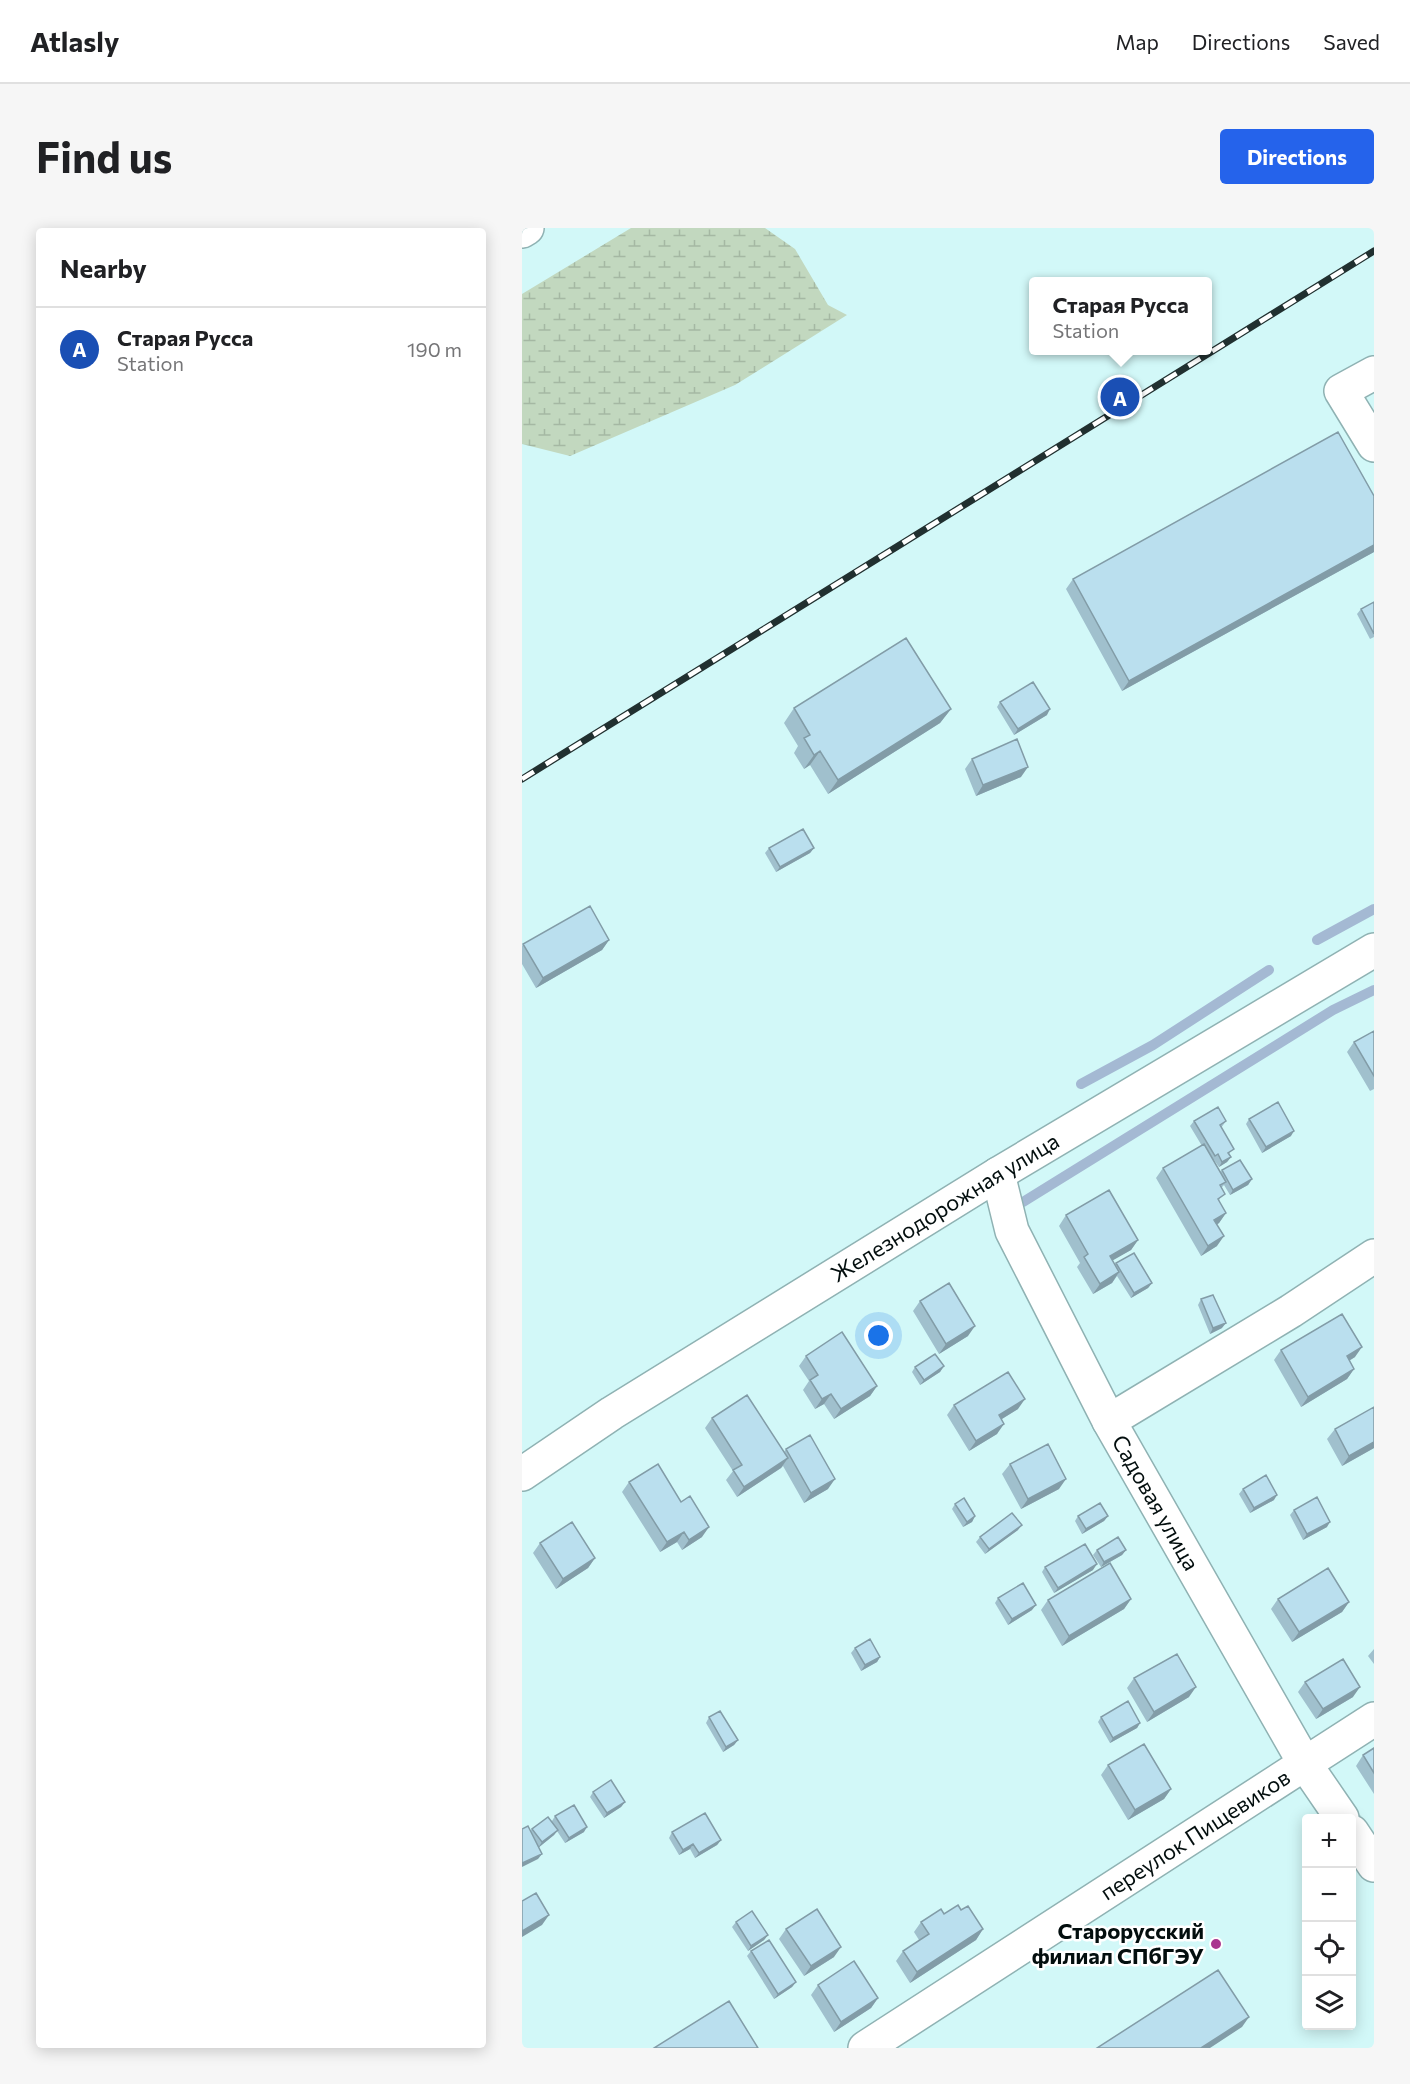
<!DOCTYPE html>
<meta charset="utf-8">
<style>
body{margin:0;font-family:Commissioner,sans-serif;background:#f6f6f6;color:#202124}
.controls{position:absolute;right:18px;bottom:18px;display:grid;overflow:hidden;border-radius:6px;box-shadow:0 3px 15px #0003}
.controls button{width:54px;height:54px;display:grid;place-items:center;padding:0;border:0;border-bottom:2px solid #e0e0e0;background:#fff;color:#202124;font:30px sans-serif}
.you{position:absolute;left:357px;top:1108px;width:21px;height:21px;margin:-15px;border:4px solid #fff;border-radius:50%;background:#1a73e8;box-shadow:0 0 0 9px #1a73e833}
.badge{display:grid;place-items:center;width:39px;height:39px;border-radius:50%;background:#2563eb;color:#fff;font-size:20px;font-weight:700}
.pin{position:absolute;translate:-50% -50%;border:3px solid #fff;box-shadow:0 2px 6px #0006}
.popup{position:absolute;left:507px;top:49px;width:183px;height:78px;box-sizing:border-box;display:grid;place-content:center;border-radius:6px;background:#fff;filter:drop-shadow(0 2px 4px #0005);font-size:20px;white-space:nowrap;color:#757577}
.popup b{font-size:22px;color:#202124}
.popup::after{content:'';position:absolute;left:50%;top:100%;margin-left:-12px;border:12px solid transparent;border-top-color:#fff}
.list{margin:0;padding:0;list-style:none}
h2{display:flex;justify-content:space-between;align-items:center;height:78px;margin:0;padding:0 24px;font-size:26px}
h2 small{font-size:20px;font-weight:400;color:#757577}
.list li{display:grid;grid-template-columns:39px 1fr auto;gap:18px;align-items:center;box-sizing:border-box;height:84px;padding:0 24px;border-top:2px solid #e0e0e0}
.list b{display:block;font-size:22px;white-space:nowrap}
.list p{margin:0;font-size:20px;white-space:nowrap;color:#757577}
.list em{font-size:20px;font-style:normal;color:#757577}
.icon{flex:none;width:33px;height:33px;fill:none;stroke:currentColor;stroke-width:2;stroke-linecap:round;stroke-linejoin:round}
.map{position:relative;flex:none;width:852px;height:1820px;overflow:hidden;border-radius:6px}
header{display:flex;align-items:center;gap:36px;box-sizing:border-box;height:84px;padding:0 30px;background:#fff;border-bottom:2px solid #e0e0e0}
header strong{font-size:28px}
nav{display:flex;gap:33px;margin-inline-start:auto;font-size:21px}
.intro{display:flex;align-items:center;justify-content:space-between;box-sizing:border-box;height:144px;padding:0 36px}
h1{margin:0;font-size:42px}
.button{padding:15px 27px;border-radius:6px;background:#2563eb;color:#fff;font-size:21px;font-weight:700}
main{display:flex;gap:36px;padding:0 36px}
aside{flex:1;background:#fff;border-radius:6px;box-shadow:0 3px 15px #0003}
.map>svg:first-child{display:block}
.wetland{fill:url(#wetland-marsh)}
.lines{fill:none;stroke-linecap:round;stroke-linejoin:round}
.stream{stroke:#a4b9d3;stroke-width:10}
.minor-casing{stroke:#8fb2b3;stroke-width:36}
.minor{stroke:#fff;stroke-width:33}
.rail-casing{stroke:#213030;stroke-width:7}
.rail{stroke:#fff;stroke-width:4.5;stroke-dasharray:14;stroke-linecap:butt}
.wall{fill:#a0c0cd}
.shaded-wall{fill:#829ca7}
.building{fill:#badfee;stroke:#829ca7;stroke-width:1.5}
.poi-dot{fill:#aa358e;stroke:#fff;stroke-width:2}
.labels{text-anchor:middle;stroke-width:5;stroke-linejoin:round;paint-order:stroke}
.street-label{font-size:22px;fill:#030e0e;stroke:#fff}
.poi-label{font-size:22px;font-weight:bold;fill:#030e0e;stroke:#fff;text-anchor:end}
</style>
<header>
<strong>Atlasly</strong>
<nav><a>Map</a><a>Directions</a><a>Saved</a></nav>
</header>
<div class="intro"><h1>Find us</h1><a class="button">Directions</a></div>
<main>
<aside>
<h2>Nearby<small></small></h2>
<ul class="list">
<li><span class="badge" style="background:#1a4fb4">A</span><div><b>Старая Русса</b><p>Station</p></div><em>190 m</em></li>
</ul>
</aside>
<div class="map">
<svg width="852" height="1820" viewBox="0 0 852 1820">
<defs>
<pattern id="wetland-marsh" width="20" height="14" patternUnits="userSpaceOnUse" patternTransform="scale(1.5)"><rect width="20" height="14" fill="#c2d8bf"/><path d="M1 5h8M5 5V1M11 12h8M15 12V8" fill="none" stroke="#a5b8a3"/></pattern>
</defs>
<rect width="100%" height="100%" fill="#d2f8f8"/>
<path class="wetland" d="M109 0H243L273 21 306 77 325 87 213 157 48 228 0 216V66Z"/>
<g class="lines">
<path class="stream" d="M795 712 852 681
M559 856 631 817 747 742
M501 974 811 782 852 762"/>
<g class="minor-casing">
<g id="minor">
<path d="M0 3 5 0"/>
<path d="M852 145 819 163 852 217"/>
<path id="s1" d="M476 946 490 1003 587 1193 783 1536 820 1590"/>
<path d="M587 1193 769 1083 852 1028"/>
<path id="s2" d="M0 1246 90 1185 476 946 852 722"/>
<path d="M830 1604 852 1637"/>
<path id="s3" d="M343 1820 852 1491"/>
</g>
</g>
<use href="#minor" class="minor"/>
<g class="rail-casing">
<path id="rail" d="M0 551 852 23"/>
</g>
<use href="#rail" class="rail"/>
</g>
<path class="wall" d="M852 268V324L600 463 544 361 551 351Z
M852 374V409L848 411 835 386 839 381Z
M478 474 525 487 492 507 475 479Z
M272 480 429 481 418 495 306 566 288 537 282 541 272 525 276 518 262 495Z
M450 531 499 549 454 568 443 541Z
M247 620H292L288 625 254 644 243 625Z
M87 712 80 722 14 760 0 736V718L1 716Z
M852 803V861L848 863 825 824 832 814Z
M727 891 769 908 740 925 724 896Z
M672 893H704L699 900 709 929 705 934 697 939 692 932H691L698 945 700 942 730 951 726 957 708 967 702 957 699 960 697 974 704 985 697 995 695 997V1018L679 1028 634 950 641 940 680 918 668 898Z
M544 987 616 1012 609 1022 590 1032 593 1036 594 1035 630 1055 626 1060 609 1070 595 1048 590 1055 571 1066 555 1039 558 1035 537 998Z
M679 1071 700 1100 688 1106 676 1077Z
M398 1073 446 1108 417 1126 391 1083Z
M759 1122 833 1129 827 1133 832 1141 825 1151 779 1179 752 1132Z
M284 1128 355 1158 348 1168 312 1191 302 1176 293 1181 281 1162 287 1153 277 1138Z
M422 1138 418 1144 398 1157 390 1144 393 1139Z
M432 1177 496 1181 480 1191 475 1206 447 1223 425 1187Z
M190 1190 262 1224 264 1221 306 1261 282 1275 261 1238 259 1240 215 1269 204 1252 211 1243 183 1200Z
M813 1201 852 1220 820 1238 805 1211Z
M488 1236 537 1261 499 1281 480 1246Z
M107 1254 159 1274 180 1309 160 1322 155 1314 138 1324 100 1264Z
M721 1261 752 1272 728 1285 717 1266Z
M433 1276 453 1288 450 1294 441 1299 430 1281Z
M772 1282 805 1299 781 1312 768 1287Z
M556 1288H586L582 1293 560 1306 553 1293Z
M496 1302 463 1326 454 1314 458 1309Z
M18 1315 73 1330 66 1340 34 1361 11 1325Z
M575 1322H604L600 1327 579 1339 571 1327Z
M523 1339 571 1342 532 1365 520 1344Z
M476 1370 510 1382 486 1397 473 1375Z
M609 1371 602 1381 540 1418 519 1382 526 1372Z
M756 1371 827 1374 820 1384 770 1414 749 1381Z
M333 1420 358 1429 355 1434 339 1443 329 1425Z
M852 1421V1436L846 1428Z
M612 1450 667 1469 625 1494 605 1460Z
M783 1454 831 1469 794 1491 776 1464Z
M187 1489 216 1512 212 1517 201 1524 184 1495Z
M579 1489 618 1495 615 1500 588 1515 576 1494Z
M852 1520V1566L834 1538 841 1527Z
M586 1537 649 1561 642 1571 606 1592 579 1547Z
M71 1564 103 1574 99 1579 82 1590 68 1569Z
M33 1588 62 1604 43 1615 35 1603 32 1607 16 1620V1631L8 1603 10 1601 30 1593Z
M150 1604 199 1612 195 1617 173 1630 168 1621 157 1627 147 1610Z
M439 1682 461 1701 454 1712 388 1755 374 1733 381 1723 397 1712 392 1704 399 1694 422 1686Z
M214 1694 246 1707 242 1712 226 1723 210 1699Z
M264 1701 312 1729 282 1748 257 1711Z
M229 1723 274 1754 270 1759 252 1771 225 1728Z
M296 1757 356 1770 349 1780 312 1804 289 1767Z"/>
<path class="shaded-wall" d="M852 317V324L600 463 607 453Z
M429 481 418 495 306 566 316 552Z
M528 481 525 487 492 507 496 501Z
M298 523 288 537 282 541 292 527Z
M506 539 499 549 454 568 461 557Z
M292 620 288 625 254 644 258 639Z
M87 712 80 722 14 760 21 750Z
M772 903 769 908 740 925 744 919Z
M709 929 705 934 697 939 700 934Z
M730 951 726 957 708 967 711 962Z
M704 985 697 995 685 1002 692 992Z
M702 1008 695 1018 679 1028 686 1018Z
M616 1012 609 1022 581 1038 588 1028Z
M597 1044 590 1055 571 1066 578 1056Z
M630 1055 626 1060 609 1070 612 1065Z
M704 1095 700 1100 688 1106 691 1100Z
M453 1098 446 1108 417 1126 424 1116Z
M840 1119 833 1129 818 1138 825 1128Z
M422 1138 418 1144 398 1157 402 1152Z
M832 1141 825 1151 779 1179 786 1169Z
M355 1158 348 1168 312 1191 319 1181Z
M309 1166 302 1176 293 1181 300 1171Z
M503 1171 496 1181 470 1197 477 1187Z
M482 1196 475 1206 447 1223 454 1213Z
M852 1214V1220L820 1238 827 1228Z
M266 1230 259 1240 215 1269 222 1259Z
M313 1251 306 1261 282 1275 289 1265Z
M544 1251 537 1261 499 1281 506 1271Z
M755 1267 752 1272 728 1285 732 1280Z
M453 1288 450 1294 441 1299 445 1294Z
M586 1288 582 1293 560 1306 564 1301Z
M808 1294 805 1299 781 1312 785 1306Z
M500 1297 496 1302 463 1326 467 1321Z
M187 1299 180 1309 160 1322 167 1312Z
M162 1304 155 1314 138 1324 145 1314Z
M604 1322 600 1327 579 1339 582 1334Z
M73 1330 66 1340 34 1361 41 1351Z
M575 1336 571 1342 532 1365 536 1360Z
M609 1371 602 1381 540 1418 547 1408Z
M827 1374 820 1384 770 1414 777 1404Z
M514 1377 510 1382 486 1397 490 1391Z
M358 1429 355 1434 339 1443 343 1437Z
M674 1459 667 1469 625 1494 632 1484Z
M838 1459 831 1469 794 1491 801 1481Z
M618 1495 615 1500 588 1515 591 1510Z
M216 1512 212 1517 201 1524 204 1519Z
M649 1561 642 1571 606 1592 613 1582Z
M103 1574 99 1579 82 1590 85 1585Z
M65 1599 62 1604 43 1615 47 1610Z
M36 1602 32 1607 16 1620 20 1614Z
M199 1612 195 1617 173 1630 177 1625Z
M171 1616 168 1621 157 1627 161 1622Z
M20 1626 16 1631 0 1639V1635Z
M27 1687 20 1697 0 1709V1703Z
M461 1701 454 1712 388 1755 395 1744Z
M246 1707 242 1712 226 1723 229 1718Z
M319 1719 312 1729 282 1748 289 1738Z
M274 1754 270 1759 252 1771 256 1766Z
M356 1770 349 1780 312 1804 319 1794Z
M727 1789 720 1799 688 1820H679Z"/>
<path class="building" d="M816 204 852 268V317L607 453 551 351Z
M852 374V406L839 381Z
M384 410 429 481 316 552 298 523 292 527 282 510 288 507 272 480Z
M511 454 528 481 496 501 478 474Z
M495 511 506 539 461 557 450 531Z
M281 601 292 620 258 639 247 620Z
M68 678 87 712 21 750 1 716Z
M852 803V848L832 814Z
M756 874 772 903 744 919 727 891Z
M696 879 704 893 698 897 712 921 706 925 709 929 700 934 696 926 693 928 672 893Z
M682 916 704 954 698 957 703 966 696 971 704 985 692 992 702 1008 686 1018 641 940Z
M718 932 730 951 711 962 700 942Z
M587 962 616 1012 588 1028 597 1044 578 1056 562 1029 566 1026 544 987Z
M612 1025 630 1055 612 1065 594 1035Z
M427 1055 453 1098 424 1116 398 1073Z
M691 1067 704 1095 691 1100 679 1071Z
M820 1086 840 1119 825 1128 832 1141 786 1169 759 1122Z
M320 1104 355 1158 319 1181 309 1166 300 1171 288 1152 296 1147 284 1128Z
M413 1126 422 1138 402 1152 393 1139Z
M486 1144 503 1171 477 1187 482 1196 454 1213 432 1177Z
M225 1167 266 1230 222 1259 211 1242 220 1237 190 1190Z
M852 1179V1214L827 1228 813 1201Z
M288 1207 313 1251 289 1265 264 1221Z
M526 1216 544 1251 506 1271 488 1236Z
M136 1236 159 1274 168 1268 187 1299 167 1312 162 1304 145 1314 107 1254Z
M744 1247 755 1267 732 1280 721 1261Z
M795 1269 808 1294 785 1306 772 1282Z
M442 1270 453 1288 445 1294 433 1276Z
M578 1275 586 1288 564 1301 556 1288Z
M490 1285 500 1297 467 1321 458 1309Z
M50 1294 73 1330 41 1351 18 1315Z
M596 1309 604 1322 582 1334 575 1322Z
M563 1316 575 1336 536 1360 523 1339Z
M588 1335 609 1371 547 1408 526 1372Z
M806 1340 827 1374 777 1404 756 1371Z
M501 1355 514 1377 490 1391 476 1370Z
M348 1411 358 1429 343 1437 333 1420Z
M655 1426 674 1459 632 1484 612 1450Z
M821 1431 838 1459 801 1481 783 1454Z
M606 1473 618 1495 591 1510 579 1489Z
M198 1483 216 1512 204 1519 187 1489Z
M622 1516 649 1561 613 1582 586 1537Z
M852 1520V1545L841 1527Z
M89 1552 103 1574 85 1585 71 1564Z
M52 1577 65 1599 47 1610 33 1588Z
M183 1585 199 1612 177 1625 171 1616 161 1622 150 1604Z
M26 1589 36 1602 20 1614 10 1601Z
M6 1598 20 1626 0 1635V1601Z
M14 1665 27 1687 0 1703V1673Z
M436 1677 439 1682 446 1678 461 1701 395 1744 381 1723 407 1706 399 1694 419 1681 422 1686Z
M295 1681 319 1719 289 1738 264 1701Z
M230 1683 246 1707 229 1718 214 1694Z
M247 1712 274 1754 256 1766 229 1723Z
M332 1733 356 1770 319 1794 296 1757Z
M696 1742 727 1789 679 1820H575Z
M207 1773 236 1820H132Z"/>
<circle class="poi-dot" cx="694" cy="1716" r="6"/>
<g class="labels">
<g class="street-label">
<text dy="8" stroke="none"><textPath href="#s2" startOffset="500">Железнодорожная улица</textPath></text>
<text dy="8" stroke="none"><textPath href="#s1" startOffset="366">Садовая улица</textPath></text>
<text dy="8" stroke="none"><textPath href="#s3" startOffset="393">переулок Пищевиков</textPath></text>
</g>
<g class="poi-label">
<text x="682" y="1711">Старорусский<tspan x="682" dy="25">филиал СПбГЭУ</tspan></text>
</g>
</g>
</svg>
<div class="controls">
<button>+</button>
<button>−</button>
<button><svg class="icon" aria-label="locate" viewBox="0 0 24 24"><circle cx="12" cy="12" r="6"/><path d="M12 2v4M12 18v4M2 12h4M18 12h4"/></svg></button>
<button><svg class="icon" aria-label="layers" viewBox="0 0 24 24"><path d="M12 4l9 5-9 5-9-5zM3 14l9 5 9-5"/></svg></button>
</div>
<div class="you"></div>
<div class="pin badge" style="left:598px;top:169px;background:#1a4fb4">A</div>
<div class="popup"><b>Старая Русса</b>Station</div>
</div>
</main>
